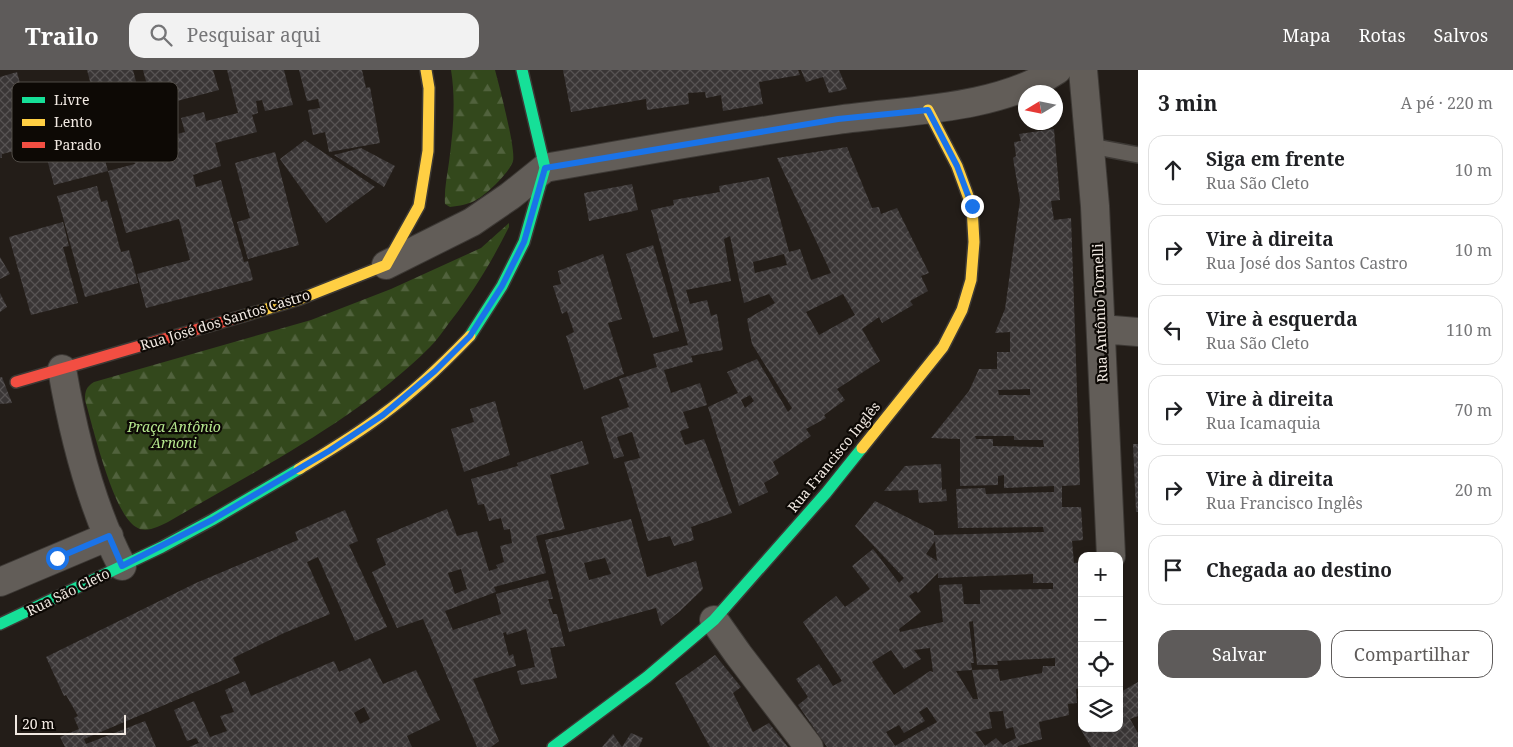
<!DOCTYPE html>
<html lang="pt">
<meta charset="utf-8">
<style>
body{margin:0;font-family:"Noto Serif",serif;background:#f2f2f2;color:#202124}
.controls{position:absolute;right:15px;bottom:15px;display:grid;overflow:hidden;border-radius:10px;box-shadow:0 2px 8px #0003}
.controls button{width:45px;height:45px;display:grid;place-items:center;padding:0;border:0;border-bottom:1px solid #e0e0e0;background:#fff;color:#202124;font:25px sans-serif}
.compass{position:absolute;left:1018px;top:15px;width:45px;height:45px;border-radius:50%;background:#fff;box-shadow:0 2px 8px #0003;rotate:260deg}
.scale{position:absolute;left:15px;bottom:12px;width:111px;box-sizing:border-box;padding-left:5px;border:2px solid #f1e9e2;border-top:0;font-size:14px;line-height:18px;white-space:nowrap;color:#f1e9e2;-webkit-text-stroke:4px #0d0905;paint-order:stroke}
.stop{position:absolute;width:15px;height:15px;margin:-11px;border:4px solid #1a73e8;border-radius:50%;background:#fff}
.stop.end{background:#1a73e8;border-color:#fff;box-shadow:0 1px 5px #0008}
.list{margin:0;padding:0;list-style:none}
h2{display:flex;justify-content:space-between;align-items:center;height:65px;margin:0;padding:0 20px;font-size:21px}
h2 small{font-size:16px;font-weight:400;color:#757577}
.list li{display:grid;grid-template-columns:32px 1fr auto;gap:15px;align-items:center;box-sizing:border-box;height:70px;margin:0 10px 10px;padding:0 10px;border:1px solid #e0e0e0;border-radius:15px}
.list b{display:block;font-size:19px;white-space:nowrap}
.list p{margin:0;font-size:16px;white-space:nowrap;color:#757577}
.list em{font-size:16px;font-style:normal;color:#757577}
.actions{display:flex;gap:10px;padding:15px 20px}
.actions a{flex:1;padding:11px 0;border:1px solid #5e5b5a;border-radius:15px;text-align:center;font-size:18px;color:#5e5b5a}
.actions .main{background:#5e5b5a;color:#fff}
.icon{flex:none;width:28px;height:28px;fill:none;stroke:currentColor;stroke-width:2;stroke-linecap:round;stroke-linejoin:round}
.map{position:relative;flex:none;width:1138px;height:677px;overflow:hidden}
header{display:flex;align-items:center;gap:30px;box-sizing:border-box;height:70px;padding:0 25px;background:#5e5b5a;color:#fff}
header strong{font-size:24px}
nav{display:flex;gap:28px;margin-inline-start:auto;font-size:18px}
.search{width:350px;height:45px;background:#f2f2f2;display:flex;align-items:center;gap:12px;box-sizing:border-box;padding:0 18px;border-radius:15px;color:#757577;font-size:19px}
main{display:flex}
aside{flex:1;background:#fff}
.map>svg:first-child{display:block}
.forest{fill:url(#forest-firs)}
.building{fill:url(#building-cross-hatch);fill-rule:evenodd}
.lines{fill:none;stroke-linecap:round;stroke-linejoin:round}
.lane-casing{stroke:#3d3935;stroke-width:18}
.street-casing{stroke:#3d3935;stroke-width:30}
.fast-casing{stroke:#3d3935;stroke-width:14}
.slow-casing{stroke:#3d3935;stroke-width:14}
.jam-casing{stroke:#3d3935;stroke-width:14}
.lane{stroke:#625d58;stroke-width:15}
.street{stroke:#625d58;stroke-width:28}
.fast{stroke:#16e098;stroke-width:11}
.slow{stroke:#ffcf43;stroke-width:11}
.jam{stroke:#f24e42;stroke-width:11}
.route{stroke:#1a73e8;stroke-width:6}
.labels{text-anchor:middle;stroke-width:4.5;stroke-linejoin:round;paint-order:stroke}
.street-label{font-size:14px;fill:#f1e9e2;stroke:#0d0905}
.park-label{font-size:14px;font-style:italic;fill:#b5e78e;stroke:#0d0905}
.key{fill:#0d0905;stroke:#514c47;stroke-width:1}
.key-label{font-size:14px;fill:#f1e9e2}
</style>
<header>
<strong>Trailo</strong>
<div class="search"><svg class="icon" aria-label="search" viewBox="0 0 24 24"><circle cx="10" cy="10" r="6"/><path d="M15 15l6 6"/></svg>Pesquisar aqui</div>
<nav><a>Mapa</a><a>Rotas</a><a>Salvos</a></nav>
</header>
<main>
<div class="map">
<svg width="1138" height="677" viewBox="0 0 1138 677">
<defs>
<pattern id="forest-firs" width="22" height="20" patternUnits="userSpaceOnUse" patternTransform="scale(1.25)"><rect width="22" height="20" fill="#33481c"/><path d="M5 1l3.5 6h-7zM16 11l3.5 6h-7z" fill="#51623d"/></pattern>
<pattern id="building-cross-hatch" width="8" height="8" patternUnits="userSpaceOnUse" patternTransform="scale(1.25)"><rect width="8" height="8" fill="#3a3636"/><path d="M0 0l8 8M0 8l8-8" fill="none" stroke="#575353"/></pattern>
</defs>
<rect width="100%" height="100%" fill="#231d18"/>
<path class="forest" d="M451 0H495C499 15 516 79 513 91 510 102 486 125 476 130 469 134 459 136 450 137L445 134C444 120 447 107 449 92 453 63 456 30 451 0Z
M509 153V157C492 191 473 223 449 253 443 261 437 270 430 277 356 351 258 399 168 452 159 456 146 464 136 457 113 444 93 357 85 330 85 321 86 317 94 312L311 250 391 219 481 178Z"/>
<path class="building" d="M87 0H133L145 46 102 56Z
M143 0H213L219 20 177 31 172 15 166 16 174 44 156 49Z
M227 0H284L293 35 265 41 262 30 256 31 258 43 252 45 257 62 215 73 221 96 193 105 196 117 221 110 244 192 248 191 253 210 146 238 137 204 190 190 179 149 126 163 108 101 135 94 131 76 185 62 181 48 204 42 206 51 238 43Z
M299 0H362L366 18 370 17 380 73 329 82 325 62 313 65 308 40 320 38 318 29 307 31Z
M563 0H798L800 5 759 12 763 34 723 41 721 25 706 28 705 22 688 23 689 34 647 40 646 29 571 42Z
M801 0H839L847 19 829 23 823 7 806 12Z
M17 2 31 54 37 53 34 42 88 28 108 101 54 115 43 74 2 84V88H0V7Z
M1054 59 1060 130 1051 131 1054 150 1071 148 1075 260 1080 415 1062 416V437H1081L1083 470 1072 471 1074 493 1082 492V618L1076 619 1077 633 1068 634 1069 645 1039 652 1042 669 1018 676V677H827L798 635 808 627 796 609 819 594 833 616 842 611 803 552 836 526 845 537 870 519 852 496 873 479 899 513 904 508 855 456 875 431 934 461V465L1044 462 1043 457 958 458 956 419 985 418 986 424 1054 422V416L1004 418V405L998 406V415L960 416V369L931 368 969 321 979 299H997V282H1010V262L995 263 1005 239 1020 130 1013 88 1016 86 1014 72 1021 71 1019 64ZM1030 319V325H999L998 320ZM975 366H1014V370H1043L1044 377 993 376V369H976ZM935 471 937 491 926 484ZM938 503V508L1033 504V513H1053V519L980 520V534H964L962 514 939 515 943 552 900 562 899 559 921 542 909 526 916 521 918 523ZM973 551 977 595H998L997 591 1055 588V596H1043L1042 603 1000 611 998 599 972 600 978 629H973L956 601 972 600 971 593H974L969 552ZM930 578 933 602 930 601 894 625 872 592 891 580 904 599 921 589 914 580ZM927 637 937 652 895 676 886 662 899 655 904 663 925 651 919 642ZM1003 641 1006 659 1013 657 1016 668 1003 675 996 668 985 676 975 662 992 658 989 642Z
M305 70 375 117 326 153 280 89Z
M847 77 872 138 879 137 881 144 897 138 929 203 921 206 928 221 910 231 913 235 882 253 879 247 862 259 880 291 837 319 845 330 824 345 826 348 806 359 811 366 773 392 779 404 764 413 768 422 739 436 708 337 738 323 727 302 757 289 788 342 792 338 752 274 747 249 775 233 769 224 744 233 730 166 724 169 731 211 686 220 690 234 707 230 711 246 717 244 723 280 691 286 693 292 664 300 671 323 700 313 707 335 683 342 689 358 680 361 685 375 704 369 732 443 691 457 694 470 674 476 670 466 648 471 624 392 640 388 632 362 617 367 624 386 614 389 601 347 629 337 619 309 657 297 653 284 688 275 651 140 674 135 673 130 720 122 719 116 769 107 789 182 800 179 811 210 831 203 777 88ZM784 184 787 195 755 203 753 192ZM843 224 855 245 819 265 806 242ZM750 325 754 331 745 338 741 330Z
M361 78 395 96 384 117 334 85Z
M275 82 299 175 248 189 237 152 250 148 235 93Z
M632 114 638 140 589 151 584 123Z
M97 116 101 132 107 130 121 182 129 180 138 213 85 227 57 126Z
M63 152 69 176 63 177 78 233 31 245 9 167Z
M653 175 679 261 653 268 626 184Z
M603 184 622 249 608 253 624 304 584 320 566 266 574 262 567 241 562 244 553 216 561 214 558 201Z
M0 187 10 204 0 209Z
M0 223 7 237 0 242Z
M0 307H2L12 333 0 334Z
M495 331 510 385 464 402 451 359 474 352 470 339Z
M582 371 589 394 550 405 565 459 536 466 546 503 494 517 496 522 445 541 453 560 501 544 496 524 548 510 553 529H548L553 544H557L565 576 550 578 557 608 521 615 517 601 535 597 526 559 507 565 506 562 503 563 509 586 513 584 516 596 473 609 499 671 491 677H477L423 549 397 558 372 502 386 495 376 469 447 439 457 466 477 461 489 501 498 498 496 495 504 492 500 476 512 473 510 459 504 460 501 448 489 451 484 434 478 435 471 409 518 396 517 393ZM461 499 467 519 455 524 448 503Z
M1133 374H1138V442H1136Z
M941 394 942 420 946 419 947 431 919 433 918 420 884 421 905 396Z
M345 440 358 471 349 475 387 557 355 571 318 487 307 492 330 544 284 563 233 588 240 603 84 669 86 674 145 651 156 677H65L60 667 79 659 74 648 78 646 66 625 64 626 46 587 196 513 298 470 295 462Z
M631 449 647 507 696 491 703 519 679 542 661 556 656 538 569 562 545 470ZM605 488 611 504 589 510 584 493Z
M715 585 741 617 733 623 753 662 769 653 788 677H710L675 613Z
M370 588 383 614 416 600 440 650 407 666 412 677H189L199 673 196 668 187 671 174 640 194 631 210 667 227 661 220 646 234 642 225 620 245 611 251 626 334 591 339 602ZM364 637 370 649 360 654 354 643Z
M1138 612V646L1130 649 1138 663V677H1091L1080 658H1119V623Z
M631 663 643 668 639 677H622Z
M613 664 622 677H602Z"/>
<g class="lines">
<g class="lane-casing">
<path id="lane" d="M1091 76 1138 85"/>
</g>
<g class="street-casing">
<path id="street" d="M1083 0 1095 136 1111 486
M386 195 472 152 510 126 545 98C642 81 740 63 837 50 906 40 998 40 1057 0
M1101 259 1138 262
M62 299C73 363 92 438 122 496
M0 512 109 466
M714 550 738 584 809 677"/>
</g>
<g class="fast-casing">
<path id="fast" d="M470 266 502 216 524 172 545 98 522 0
M0 554 162 477 212 450 299 399
M553 677 647 607 714 550 826 423 862 378"/>
</g>
<g class="slow-casing">
<path id="slow" d="M243 246 300 229 386 195 419 136 428 81 429 18 426 0
M862 378 943 277 962 240 971 210 974 172 972 137 957 96 928 40
M299 399C327 382 356 365 382 345 414 322 443 294 470 266"/>
</g>
<g class="jam-casing">
<path id="jam" d="M16 312 243 246"/>
</g>
<use href="#lane" class="lane"/>
<use href="#street" class="street"/>
<use href="#fast" class="fast"/>
<use href="#slow" class="slow"/>
<use href="#jam" class="jam"/>
</g>
<g class="lines">
<path class="route" d="M57 488 109 466 122 496 212 450 329 381 383 345 435 301 470 266 502 216 524 172 545 98 838 49 928 40 957 96 972 136"/>
</g>
<g class="labels">
<g class="street-label">
<text transform="translate(1100 243) rotate(-92)" y="5">Rua Antônio Tornelli</text>
<text transform="translate(225 250) rotate(-17)" y="5">Rua José dos Santos Castro</text>
<text transform="translate(834 387) rotate(-51)" y="5">Rua Francisco Inglês</text>
<text transform="translate(68 522) rotate(-26)" y="5">Rua São Cleto</text>
</g>
<g class="park-label">
<text x="174" y="362">Praça Antônio<tspan x="174" dy="16">Arnoni</tspan></text>
</g>
</g>
<rect x="12" y="12" width="166" height="80" rx="8" class="key"/>
<rect x="22" y="27" width="23" height="6" fill="#16e098"/>
<rect x="22" y="49" width="23" height="7" fill="#ffcf43"/>
<rect x="22" y="72" width="23" height="6" fill="#f24e42"/>
<g class="key-label">
<text x="54" y="35">Livre</text>
<text x="54" y="57">Lento</text>
<text x="54" y="80">Parado</text>
</g>
</svg>
<div class="controls">
<button>+</button>
<button>−</button>
<button><svg class="icon" aria-label="locate" viewBox="0 0 24 24"><circle cx="12" cy="12" r="6"/><path d="M12 2v4M12 18v4M2 12h4M18 12h4"/></svg></button>
<button><svg class="icon" aria-label="layers" viewBox="0 0 24 24"><path d="M12 4l9 5-9 5-9-5zM3 14l9 5 9-5"/></svg></button>
</div>
<svg class="compass" viewBox="-18 -18 36 36"><path d="M0-13l5 13h-10z" fill="#e53935"/><path d="M0 13l5-13h-10z" fill="#757577"/></svg>
<div class="scale">20 m</div>
<div class="stop" style="left:57px;top:488px"></div>
<div class="stop end" style="left:972px;top:136px"></div>
</div>
<aside>
<h2>3 min<small>A pé · 220 m</small></h2>
<ul class="list">
<li><svg class="icon" aria-label="ahead" viewBox="0 0 24 24"><path d="M12 20V5M6 11l6-6 6 6"/></svg><div><b>Siga em frente</b><p>Rua São Cleto</p></div><em>10 m</em></li>
<li><svg class="icon" aria-label="right" viewBox="0 0 24 24"><path d="M7 20v-9h11M14 6l5 5-5 5"/></svg><div><b>Vire à direita</b><p>Rua José dos Santos Castro</p></div><em>10 m</em></li>
<li><svg class="icon" aria-label="left" viewBox="0 0 24 24"><path d="M17 20v-9H6M10 6l-5 5 5 5"/></svg><div><b>Vire à esquerda</b><p>Rua São Cleto</p></div><em>110 m</em></li>
<li><svg class="icon" aria-label="right" viewBox="0 0 24 24"><path d="M7 20v-9h11M14 6l5 5-5 5"/></svg><div><b>Vire à direita</b><p>Rua Icamaquia</p></div><em>70 m</em></li>
<li><svg class="icon" aria-label="right" viewBox="0 0 24 24"><path d="M7 20v-9h11M14 6l5 5-5 5"/></svg><div><b>Vire à direita</b><p>Rua Francisco Inglês</p></div><em>20 m</em></li>
<li><svg class="icon" aria-label="arrive" viewBox="0 0 24 24"><path d="M6 21V4h12l-3 4 3 4H6"/></svg><div><b>Chegada ao destino</b></div></li>
</ul>
<div class="actions"><a class="main">Salvar</a><a>Compartilhar</a></div>
</aside>
</main>
